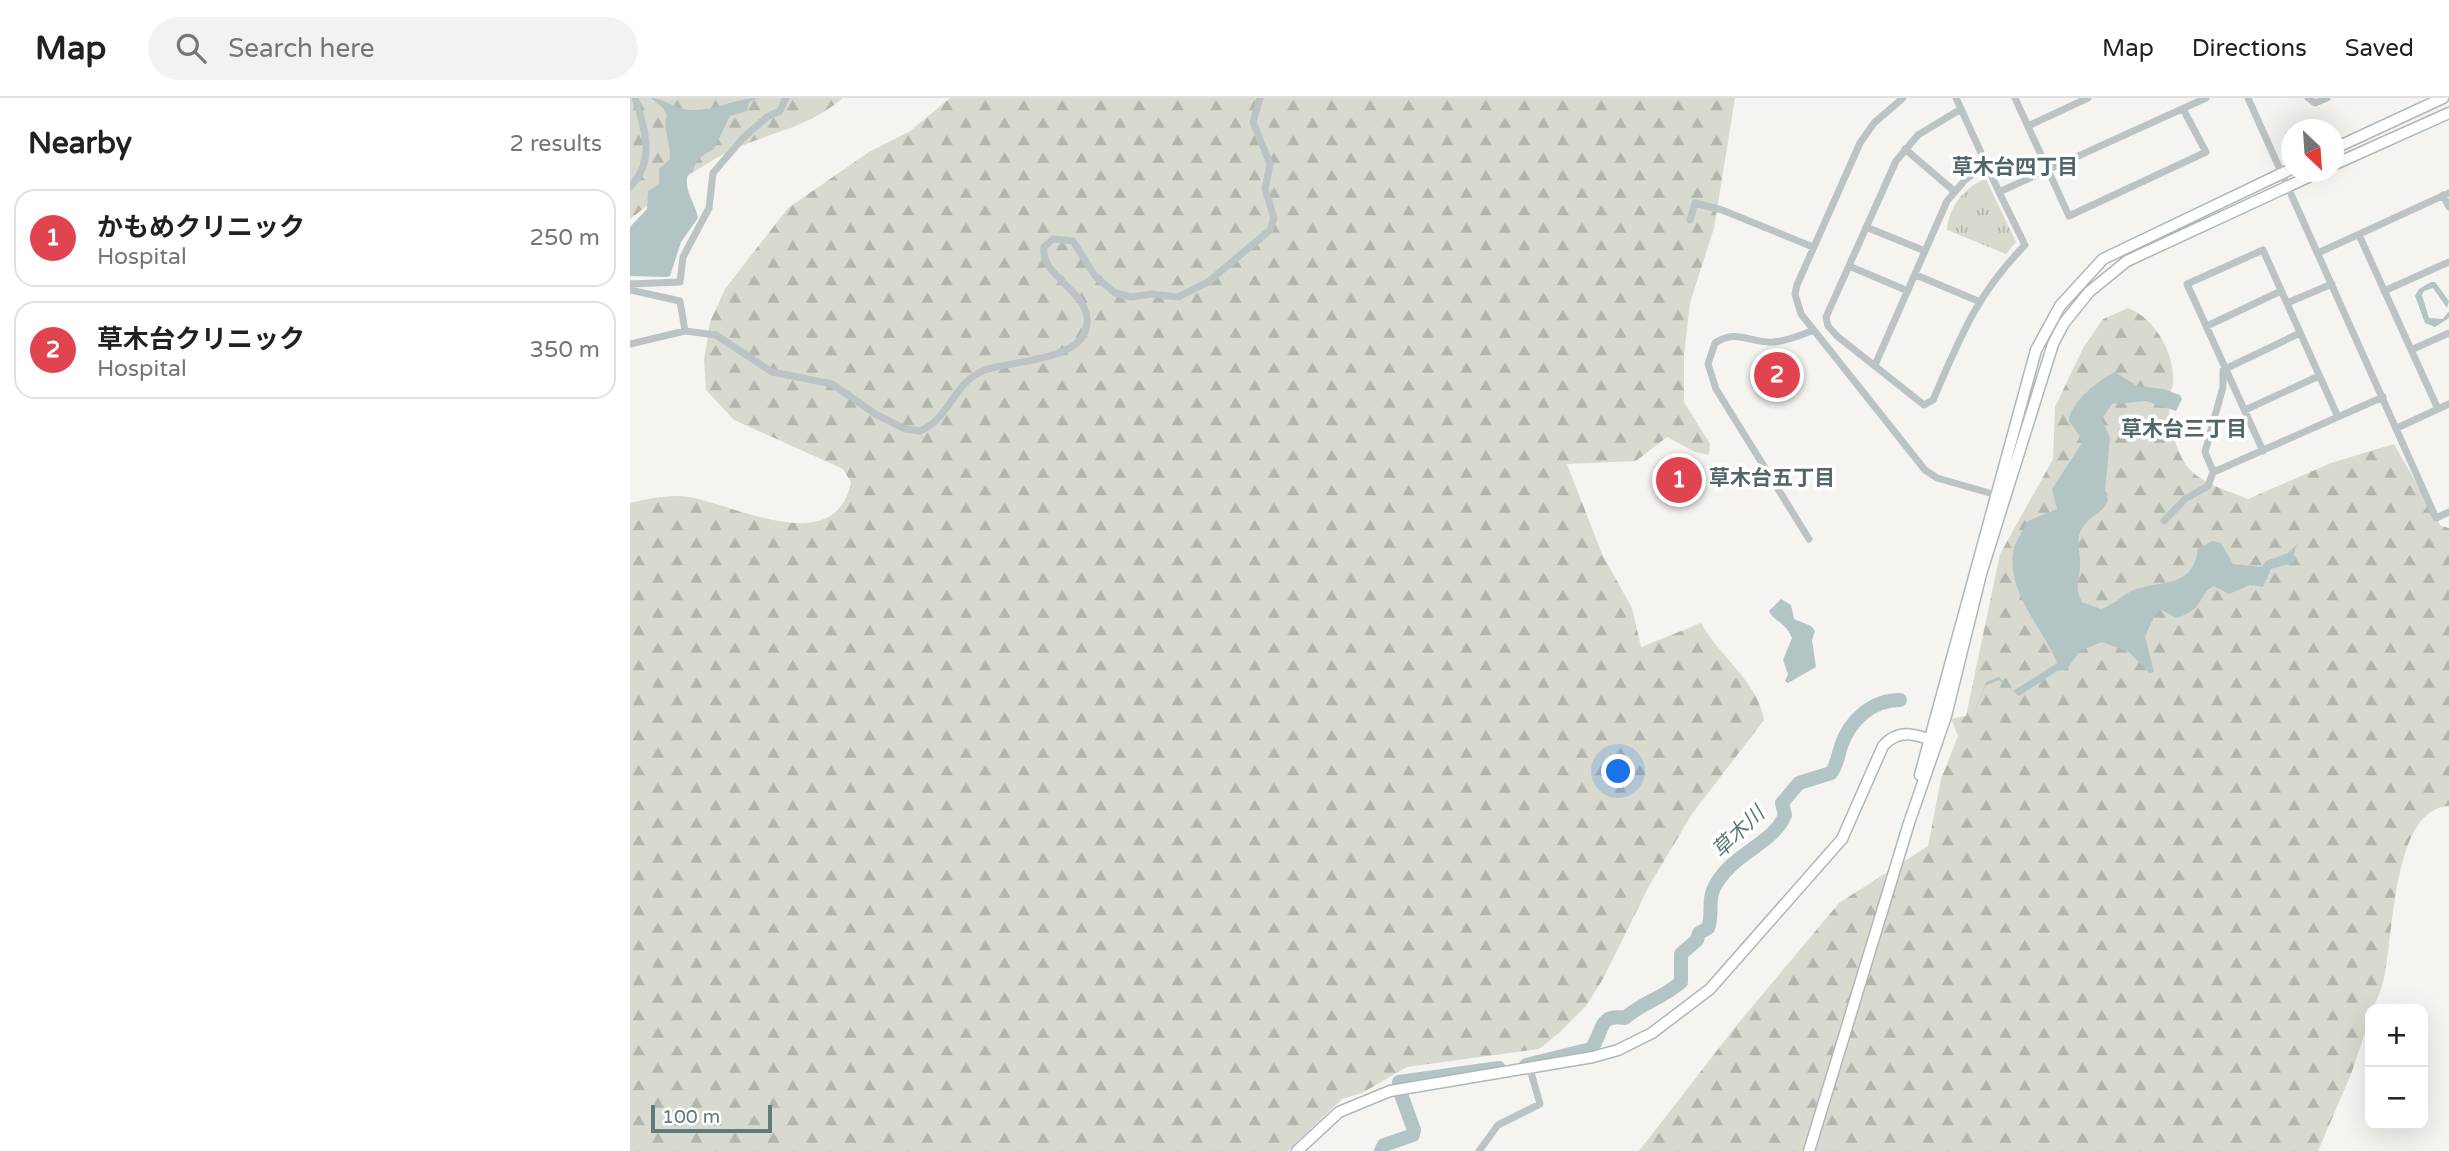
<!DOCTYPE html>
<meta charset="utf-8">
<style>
body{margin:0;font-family:"Varela Round","Noto Sans JP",sans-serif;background:#f2f2f2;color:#202124}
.controls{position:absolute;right:21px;bottom:21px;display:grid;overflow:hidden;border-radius:14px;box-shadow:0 7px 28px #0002}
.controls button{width:63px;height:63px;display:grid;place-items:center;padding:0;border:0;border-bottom:2px solid #e0e0e0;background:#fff;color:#202124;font:35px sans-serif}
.compass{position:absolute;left:1651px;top:21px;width:63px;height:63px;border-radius:50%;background:#fff;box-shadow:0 7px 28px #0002;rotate:155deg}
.scale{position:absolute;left:21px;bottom:18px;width:121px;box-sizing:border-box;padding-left:7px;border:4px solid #5f7b7d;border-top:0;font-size:19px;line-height:24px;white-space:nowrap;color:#5f7b7d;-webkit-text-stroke:5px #fff;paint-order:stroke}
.you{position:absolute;left:989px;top:674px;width:24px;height:24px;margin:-18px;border:5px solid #fff;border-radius:50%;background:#1a73e8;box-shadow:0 0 0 10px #1a73e833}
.badge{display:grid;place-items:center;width:46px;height:46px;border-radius:50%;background:#1a73e8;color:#fff;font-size:23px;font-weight:700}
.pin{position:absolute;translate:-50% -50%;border:4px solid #fff;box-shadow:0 2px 7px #0006}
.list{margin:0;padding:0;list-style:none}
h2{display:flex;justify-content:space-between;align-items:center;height:91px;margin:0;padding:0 28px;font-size:30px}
h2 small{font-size:23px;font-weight:400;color:#757577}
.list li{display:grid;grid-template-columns:46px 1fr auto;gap:21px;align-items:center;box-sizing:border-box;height:98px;margin:0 14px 14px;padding:0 14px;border:2px solid #e0e0e0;border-radius:21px}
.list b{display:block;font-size:26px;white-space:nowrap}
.list p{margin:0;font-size:23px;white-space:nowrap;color:#757577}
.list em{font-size:23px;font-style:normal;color:#757577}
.icon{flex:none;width:38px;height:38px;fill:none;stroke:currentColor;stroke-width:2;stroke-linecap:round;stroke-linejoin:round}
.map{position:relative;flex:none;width:1819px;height:1053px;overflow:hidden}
header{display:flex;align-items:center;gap:42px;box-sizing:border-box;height:98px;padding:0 35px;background:#fff;border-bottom:2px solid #e0e0e0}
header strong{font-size:33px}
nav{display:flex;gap:38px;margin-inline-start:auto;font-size:24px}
.search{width:490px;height:63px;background:#f2f2f2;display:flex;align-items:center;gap:18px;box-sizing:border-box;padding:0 24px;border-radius:38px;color:#757577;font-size:26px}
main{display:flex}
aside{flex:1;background:#fff}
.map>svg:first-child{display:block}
.forest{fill:url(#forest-firs)}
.park{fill:url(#park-tufts)}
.water{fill:#b2c5c4}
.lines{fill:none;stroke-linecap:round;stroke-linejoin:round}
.river{stroke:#b2c5c4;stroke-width:14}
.secondary-casing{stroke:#adb8b9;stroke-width:13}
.street{stroke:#bbc3c4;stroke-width:7}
.secondary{stroke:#fff;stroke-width:10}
.labels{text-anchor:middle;stroke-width:7;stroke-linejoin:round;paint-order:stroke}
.neighbourhood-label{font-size:21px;font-weight:bold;fill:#516668;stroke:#fff}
.water-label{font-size:21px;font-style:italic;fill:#5a7976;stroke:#fff}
</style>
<header>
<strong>Map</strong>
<div class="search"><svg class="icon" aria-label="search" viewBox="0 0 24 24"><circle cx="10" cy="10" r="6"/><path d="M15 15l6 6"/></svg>Search here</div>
<nav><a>Map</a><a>Directions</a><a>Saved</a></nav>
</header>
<main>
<aside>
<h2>Nearby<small>2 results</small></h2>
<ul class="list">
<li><span class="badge" style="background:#e0444e">1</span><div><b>かもめクリニック</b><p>Hospital</p></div><em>250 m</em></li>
<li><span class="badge" style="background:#e0444e">2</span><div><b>草木台クリニック</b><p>Hospital</p></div><em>350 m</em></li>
</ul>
</aside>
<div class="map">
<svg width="1819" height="1053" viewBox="0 0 1819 1053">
<defs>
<pattern id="forest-firs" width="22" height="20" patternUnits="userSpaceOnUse" patternTransform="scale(1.75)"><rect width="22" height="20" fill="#d8dad0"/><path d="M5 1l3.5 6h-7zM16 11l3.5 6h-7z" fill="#b2b6ae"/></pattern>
<pattern id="park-tufts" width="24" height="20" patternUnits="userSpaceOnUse" patternTransform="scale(1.75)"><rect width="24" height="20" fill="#d8dad0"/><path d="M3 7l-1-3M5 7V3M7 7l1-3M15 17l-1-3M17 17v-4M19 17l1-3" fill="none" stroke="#b2b6ae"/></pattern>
</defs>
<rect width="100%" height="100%" fill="#f5f4f1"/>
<path class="forest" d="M0 0H213C179 29 142 34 102 52 65 70 33 96 0 121Z
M320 0H1105L1084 130 1060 205 1054 257V304L1080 346 1079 357 1065 354 1037 339 1006 363 937 366 972 456 1002 510 1011 549 1071 525C1089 558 1128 584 1134 622L1062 716 1019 788 973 881 956 908 929 935 909 951 777 969 732 995 712 1001 658 1053H0V405C18 401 40 396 59 399 108 408 206 461 221 384L213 371 104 322 76 292 74 262 80 224 95 191 158 110 239 54 280 33Z
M1498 210C1523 219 1543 252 1543 279 1544 288 1539 296 1539 305 1539 325 1545 351 1556 367 1569 385 1599 393 1618 401L1701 365 1764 346 1811 428 1819 430V708C1762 710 1764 839 1754 880 1752 891 1747 901 1743 911H1740V920L1721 976 1688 1053H1009L1106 928 1209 805 1298 748 1311 681 1328 638 1321 621 1336 618 1370 456 1423 361 1425 309 1453 250 1473 221Z"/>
<path class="park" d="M1356 81 1386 144 1376 156 1317 132C1317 112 1335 87 1356 81Z"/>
<path class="water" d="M21 0C35 0 44 12 62 12 86 13 105 0 128 0L119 4 117 13 100 18 84 51C72 58 66 60 63 74L58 76C53 92 65 104 68 120L51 144 40 178 36 179 0 178V129L17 111 18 93 29 86V71L40 61C41 47 32 28 37 17L33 10Z
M1801 184H1805L1819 203 1817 210 1803 190 1794 193 1792 197 1799 220 1813 221 1819 213V220L1805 229 1795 225 1785 198 1789 191Z
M1485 274 1507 288 1533 291 1550 297 1552 301 1546 313 1516 303 1482 306 1472 321 1480 340 1475 393 1478 402C1473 415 1464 416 1456 425 1443 439 1451 451 1450 467 1450 482 1444 489 1452 504L1471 511C1484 507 1492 497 1504 492 1534 481 1562 491 1568 451L1582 443 1591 445 1603 466 1632 469 1636 463 1658 455 1667 446 1663 458 1666 461 1663 465 1641 471 1633 489 1620 487 1599 496 1584 488C1569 494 1574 513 1546 520L1532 512 1526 515 1515 538 1524 574 1519 575 1499 554 1472 544 1450 553 1437 571 1427 573 1389 598 1369 582 1355 588 1341 624 1356 584 1369 579 1383 593 1427 565C1413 529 1372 491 1385 447 1388 439 1394 431 1398 423L1427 411 1422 391 1452 345 1449 337 1439 323C1440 304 1469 282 1485 274Z
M1151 501 1161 507 1164 521 1181 528 1185 533 1182 542 1186 569 1158 585 1155 583 1158 576 1153 562 1162 540C1155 523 1144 524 1139 513Z"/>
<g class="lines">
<path class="river" d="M896 967 961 951C974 935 967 915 995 920 1011 905 1035 899 1051 884V856L1067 842 1069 835 1078 830C1083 818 1078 804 1083 792 1099 756 1143 747 1155 717L1152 705 1169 685 1201 675C1207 667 1208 658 1211 648 1220 622 1242 602 1270 602
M769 984 869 970
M751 1053 754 1047 783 1037 784 1032 772 999"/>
<g class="secondary-casing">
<path id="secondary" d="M1703 51 1813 0
M1703 67 1819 15
M1290 677 1406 252 1430 208 1473 161 1661 71
M667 1053 709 1014 760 993 963 959 988 952 1022 935 1080 891 1212 741 1253 648C1269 630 1288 636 1307 645
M1179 1053 1279 725 1316 618 1351 476 1423 246 1434 225 1459 194 1497 163 1689 74"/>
</g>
<path class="street" d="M1273 0 1244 25 1230 45 1167 187 1165 196 1171 216 1295 372 1307 380 1370 398
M1326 0 1369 94 1576 0
M1385 0 1439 118 1576 54 1553 11
M1618 0 1806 420 1819 414
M1678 0 1685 5 1697 0
M1331 11 1288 37 1266 63 1196 219 1198 228 1207 238 1294 307 1303 302C1330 240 1346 197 1395 147L1369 94
M1398 28 1458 0
M1275 51 1324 93
M0 89C26 62 15 32 5 0
M1813 97 1819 109
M1060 122 1065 105 1092 112 1183 149
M1236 129 1295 153
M1729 137 1808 311
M1688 155 1819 95
M1219 168 1278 193
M1286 177 1348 203
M0 186 50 184 53 159 79 110 83 75 113 40 137 19 150 13 156 0
M0 192 50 203 55 233
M1754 193 1819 164
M1657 205 1702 186
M1577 228 1651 193
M1670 235 1593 272V289L1575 354 1582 371 1586 373 1753 299
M0 246 55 233 86 237 142 274 202 286 247 317 275 331 290 333C320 321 323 284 355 272 381 262 461 264 457 220 454 191 410 177 414 149L423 141 443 143 465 178 485 195 501 199 522 196 548 199 578 184 640 132 644 120 635 91 640 66 623 24 630 0
M1781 252 1819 235
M1245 267 1317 103 1335 82 1355 68
M1615 312 1689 278
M1767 330 1819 306
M1633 353 1557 186 1633 152 1708 319
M1534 423 1555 401 1578 388 1584 372
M1179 441 1086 291 1078 266 1085 245C1107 230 1121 246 1144 244 1157 243 1170 237 1182 233
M849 1053 868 1027 910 1006 900 971"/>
<use href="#secondary" class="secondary"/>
</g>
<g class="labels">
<g class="neighbourhood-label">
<text x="1385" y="76">草木台四丁目</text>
<text x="1554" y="338">草木台三丁目</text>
<text x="1142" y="387">草木台五丁目</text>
</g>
<g class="water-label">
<text transform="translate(1108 734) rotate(-44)" y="7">草木川</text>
</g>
</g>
</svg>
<div class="controls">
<button>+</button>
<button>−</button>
</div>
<svg class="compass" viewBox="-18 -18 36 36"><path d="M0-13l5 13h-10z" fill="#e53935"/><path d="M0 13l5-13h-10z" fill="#757577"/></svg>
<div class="scale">100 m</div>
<div class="you"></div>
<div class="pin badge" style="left:1049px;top:382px;background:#e0444e">1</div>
<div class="pin badge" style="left:1147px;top:277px;background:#e0444e">2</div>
</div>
</main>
